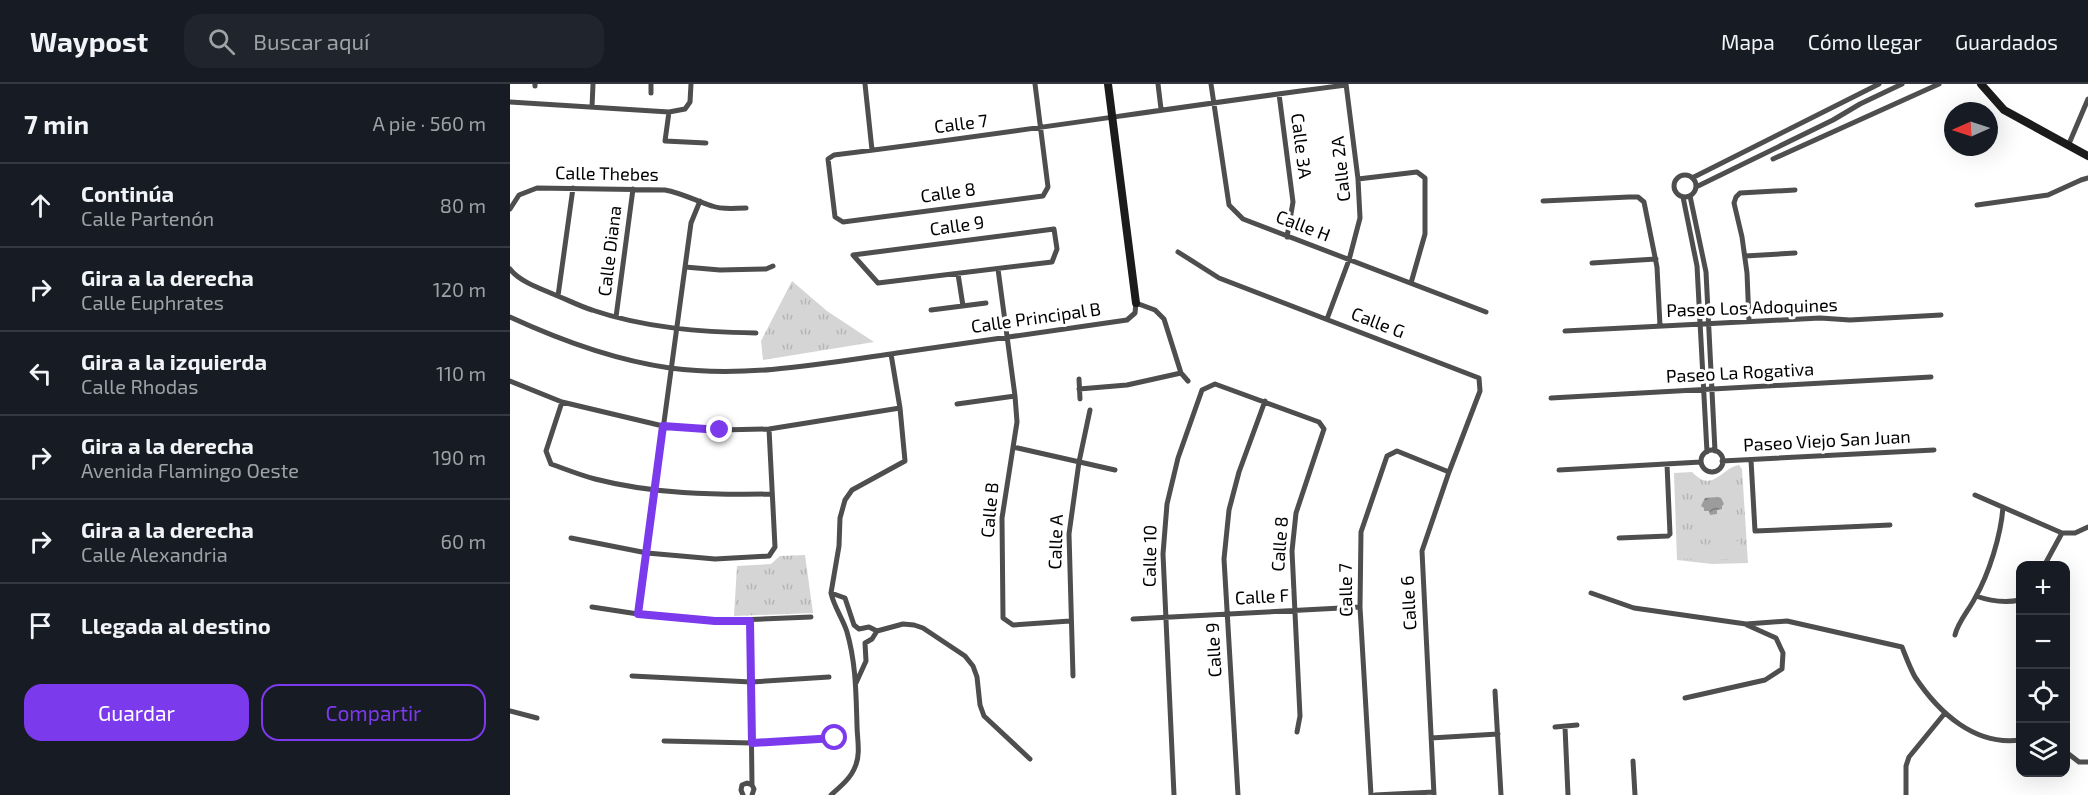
<!DOCTYPE html>
<html lang="es">
<meta charset="utf-8">
<style>
body{margin:0;font-family:"Exo 2",sans-serif;background:#20242c;color:#f1f3f6}
.controls{position:absolute;right:18px;bottom:18px;display:grid;overflow:hidden;border-radius:12px;box-shadow:0 6px 24px #0002}
.controls button{width:54px;height:54px;display:grid;place-items:center;padding:0;border:0;border-bottom:2px solid #363941;background:#171b24;color:#f1f3f6;font:30px sans-serif}
.compass{position:absolute;left:1434px;top:18px;width:54px;height:54px;border-radius:50%;background:#171b24;box-shadow:0 6px 24px #0002;rotate:267deg}
.stop{position:absolute;width:18px;height:18px;margin:-14px;border:4px solid #7c3aed;border-radius:50%;background:#fff}
.stop.end{background:#7c3aed;border-color:#fff;box-shadow:0 2px 6px #0008}
.list{margin:0;padding:0;list-style:none}
h2{display:flex;justify-content:space-between;align-items:center;height:78px;margin:0;padding:0 24px;font-size:26px}
h2 small{font-size:20px;font-weight:400;color:#9ea1a6}
.list li{display:grid;grid-template-columns:39px 1fr auto;gap:18px;align-items:center;box-sizing:border-box;height:84px;padding:0 24px;border-top:2px solid #363941}
.list b{display:block;font-size:22px;white-space:nowrap}
.list p{margin:0;font-size:20px;white-space:nowrap;color:#9ea1a6}
.list em{font-size:20px;font-style:normal;color:#9ea1a6}
.actions{display:flex;gap:12px;padding:18px 24px}
.actions a{flex:1;padding:14px 0;border:2px solid #7c3aed;border-radius:18px;text-align:center;font-size:21px;color:#7c3aed}
.actions .main{background:#7c3aed;color:#fff}
.icon{flex:none;width:33px;height:33px;fill:none;stroke:currentColor;stroke-width:2;stroke-linecap:round;stroke-linejoin:round}
.map{position:relative;flex:none;width:1578px;height:711px;overflow:hidden}
header{display:flex;align-items:center;gap:36px;box-sizing:border-box;height:84px;padding:0 30px;background:#171b24;border-bottom:2px solid #363941}
header strong{font-size:28px}
nav{display:flex;gap:33px;margin-inline-start:auto;font-size:21px}
.search{width:420px;height:54px;background:#20242c;display:flex;align-items:center;gap:15px;box-sizing:border-box;padding:0 21px;border-radius:18px;color:#9ea1a6;font-size:22px}
main{display:flex}
aside{flex:1;background:#171b24}
.map>svg:first-child{display:block}
.grass{fill:url(#grass-tufts)}
.pitch{fill:#d5d5d5}
.water{fill:url(#water-waves)}
.lines{fill:none;stroke-linecap:round;stroke-linejoin:round}
.street{stroke:#4e4e4e;stroke-width:5}
.secondary{stroke:#1b1b1b;stroke-width:8}
.route{stroke:#7c3aed;stroke-width:8}
.labels{text-anchor:middle;stroke-width:6;stroke-linejoin:round;paint-order:stroke}
.street-label{font-size:18px;fill:#000;stroke:#fff}
</style>
<header>
<strong>Waypost</strong>
<div class="search"><svg class="icon" aria-label="search" viewBox="0 0 24 24"><circle cx="10" cy="10" r="6"/><path d="M15 15l6 6"/></svg>Buscar aquí</div>
<nav><a>Mapa</a><a>Cómo llegar</a><a>Guardados</a></nav>
</header>
<main>
<aside>
<h2>7 min<small>A pie · 560 m</small></h2>
<ul class="list">
<li><svg class="icon" aria-label="ahead" viewBox="0 0 24 24"><path d="M12 20V5M6 11l6-6 6 6"/></svg><div><b>Continúa</b><p>Calle Partenón</p></div><em>80 m</em></li>
<li><svg class="icon" aria-label="right" viewBox="0 0 24 24"><path d="M7 20v-9h11M14 6l5 5-5 5"/></svg><div><b>Gira a la derecha</b><p>Calle Euphrates</p></div><em>120 m</em></li>
<li><svg class="icon" aria-label="left" viewBox="0 0 24 24"><path d="M17 20v-9H6M10 6l-5 5 5 5"/></svg><div><b>Gira a la izquierda</b><p>Calle Rhodas</p></div><em>110 m</em></li>
<li><svg class="icon" aria-label="right" viewBox="0 0 24 24"><path d="M7 20v-9h11M14 6l5 5-5 5"/></svg><div><b>Gira a la derecha</b><p>Avenida Flamingo Oeste</p></div><em>190 m</em></li>
<li><svg class="icon" aria-label="right" viewBox="0 0 24 24"><path d="M7 20v-9h11M14 6l5 5-5 5"/></svg><div><b>Gira a la derecha</b><p>Calle Alexandria</p></div><em>60 m</em></li>
<li><svg class="icon" aria-label="arrive" viewBox="0 0 24 24"><path d="M6 21V4h12l-3 4 3 4H6"/></svg><div><b>Llegada al destino</b></div></li>
</ul>
<div class="actions"><a class="main">Guardar</a><a>Compartir</a></div>
</aside>
<div class="map">
<svg width="1578" height="711" viewBox="0 0 1578 711">
<defs>
<pattern id="grass-tufts" width="24" height="20" patternUnits="userSpaceOnUse" patternTransform="scale(1.5)"><rect width="24" height="20" fill="#d5d5d5"/><path d="M3 7l-1-3M5 7V3M7 7l1-3M15 17l-1-3M17 17v-4M19 17l1-3" fill="none" stroke="#b5b5b5"/></pattern>
<pattern id="water-waves" width="16" height="10" patternUnits="userSpaceOnUse" patternTransform="scale(1.5)"><rect width="16" height="10" fill="#9c9c9c"/><path d="M0 5q4-4 8 0t8 0" fill="none" stroke="#7d7d7d"/></pattern>
</defs>
<rect width="100%" height="100%" fill="#fff"/>
<path class="grass" d="M282 197 317 227 364 258 253 276 251 257Z
M1229 381 1232 385 1238 479 1202 480 1167 476 1164 389 1182 388C1203 410 1211 384 1229 381Z
M295 471 303 529 224 532 227 482 261 480 270 472Z"/>
<path class="pitch" d="M1219 409 1220 414H1223L1224 423 1221 424V430L1210 431V434H1185V428H1182L1181 418 1184 417V411Z
M1225 436 1226 452 1189 455 1188 439Z
M1229 457 1230 474 1200 476 1199 459Z
M1193 460 1194 474 1170 475V462Z"/>
<path class="water" d="M1208 413 1211 414 1214 420 1212 422V425L1207 426V430L1200 431 1199 427H1194V424L1191 422 1195 414Z"/>
<g class="lines">
<path class="street" d="M355 0 362 66
M525 0 538 103 533 112 333 138 325 133 318 75 324 71C495 50 665 23 836 1
M648 0 651 25
M701 0 719 121 733 135 976 228
M25 2V0
M141 9V0
M769 10 783 118 777 153
M0 18 159 28 175 25 180 18 181 0
M82 23 83 0
M159 28 155 57 196 59
M1558 62 1578 15
M1263 75 1429 0
M1164 102a11 11 0 1 1 22 0a11 11 0 1 1-22 0Z
M1182 94 1369 0
M848 95 907 88 915 94V150L901 199
M1186 103 1323 36 1350 20 1392 0
M1180 112 1196 188 1205 367
M1173 113 1187 182 1197 368
M1033 117 1119 113H1128L1134 118 1147 183 1150 242
M1467 121 1538 111 1571 96 1578 94
M0 125 9 111 27 104 155 106C172 109 186 117 202 122 213 126 225 124 236 124
M544 145 547 165 542 178 368 199 343 171Z
M668 168 709 194 969 294 970 307 939 388 912 467 924 711
M1235 172 1285 169
M1082 179 1146 175
M175 183 210 186 256 185 263 182
M0 185C9 197 29 204 43 210 56 215 69 222 82 226 135 244 190 248 246 249
M488 185 505 312 507 338 492 434 493 534 503 541 560 537
M448 190 453 222
M48 212 63 104
M421 226 476 219
M0 233C52 257 104 276 160 284 236 294 312 280 387 269 464 258 540 247 617 236L625 229 626 219 645 226 654 235 671 289 678 297
M106 233 123 105
M817 235 839 176 850 134 848 95 836 0
M1239 237 1237 189 1232 153 1224 119 1226 113 1230 109 1285 106
M1055 247 1310 234 1340 236 1431 231
M569 295 570 315
M0 297 52 318 153 342 210 346 259 345 390 324
M569 305 617 301 671 289
M1041 314 1421 293
M52 318 36 367 41 380C55 385 70 391 85 395 143 410 203 411 262 410
M447 320 505 312
M503 363 605 386
M1191 377a11 11 0 1 1 22 0a11 11 0 1 1-22 0Z
M1241 376 1245 447 1380 441
M1212 377 1424 366
M1049 386 1191 378
M1465 411 1552 449H1565L1578 443
M61 454 137 469 205 475 259 472 265 463 259 345
M1109 454 1158 452 1160 450 1157 380
M1534 482 1552 449
M321 509 335 514 344 541 349 545 359 543 367 547 393 540 404 541 413 544 455 572 463 582 467 593 470 621 474 632 520 675
M1081 509 1124 524 1236 540 1277 537 1392 563C1396 573 1400 584 1405 593 1429 629 1465 662 1510 656
M1466 512C1480 517 1496 519 1510 516
M82 523 128 530 205 537 301 533
M128 530 181 139 190 117
M623 535 850 523
M240 537 242 701 244 705 242 711
M1445 551C1448 538 1459 526 1465 514 1479 490 1491 451 1493 423
M122 592 241 598 319 593
M563 592 559 450 569 378 580 326
M346 599 356 577 355 559 362 555 367 547
M985 607 991 711
M1175 614 1255 596 1272 585 1273 569 1266 554 1237 541
M0 627 27 634
M1045 643 1067 641
M1055 643 1058 711
M921 654 988 650
M154 657 242 659 325 654
M1556 668 1569 678H1578
M1123 677 1125 711
M233 711 231 706 232 701 237 699 242 701
M321 711C330 703 341 694 345 683 351 670 347 654 347 641 346 610 346 579 337 548 333 535 324 523 321 509L329 462 330 434 335 416 342 406 395 377 390 324 381 270
M664 711 653 470 657 420 668 374 692 306 705 300 809 338 814 345 786 429 782 467 790 632 787 648
M728 711 714 475 719 426 729 388 755 317
M861 711 850 523 851 448 877 372 887 367 939 388
M865 711 924 708
M1396 711V682L1399 673 1435 629"/>
<path class="secondary" d="M598 0 626 219
M1471 0 1494 26 1578 72"/>
</g>
<g class="lines">
<path class="route" d="M210 346 153 342 128 530 205 537H240L242 659 325 654"/>
</g>
<g class="labels">
<g class="street-label">
<text transform="translate(451 40) rotate(-7)" y="6">Calle 7</text>
<text transform="translate(791 62) rotate(83)" y="6">Calle 3A</text>
<text transform="translate(831 85) rotate(-96)" y="6">Calle 2A</text>
<text transform="translate(97 90) rotate(1)" y="6">Calle Thebes</text>
<text transform="translate(438 109) rotate(-8)" y="6">Calle 8</text>
<text transform="translate(447 142) rotate(-8)" y="6">Calle 9</text>
<text transform="translate(793 142) rotate(21)" y="6">Calle H</text>
<text transform="translate(100 167) rotate(-83)" y="6">Calle Diana</text>
<text transform="translate(1242 224) rotate(-2)" y="6">Paseo Los Adoquines</text>
<text transform="translate(526 234) rotate(-8)" y="6">Calle Principal B</text>
<text transform="translate(868 239) rotate(21)" y="6">Calle G</text>
<text transform="translate(1230 289) rotate(-3)" y="6">Paseo La Rogativa</text>
<text transform="translate(1317 357) rotate(-3)" y="6">Paseo Viejo San Juan</text>
<text transform="translate(480 426) rotate(-85)" y="6">Calle B</text>
<text transform="translate(546 458) rotate(-88)" y="6">Calle A</text>
<text transform="translate(770 460) rotate(-86)" y="6">Calle 8</text>
<text transform="translate(640 472) rotate(-89)" y="6">Calle 10</text>
<text transform="translate(836 506) rotate(-91)" y="6">Calle 7</text>
<text transform="translate(752 513) rotate(-3)" y="6">Calle F</text>
<text transform="translate(899 519) rotate(-93)" y="6">Calle 6</text>
<text transform="translate(704 566) rotate(-93)" y="6">Calle 9</text>
</g>
</g>
</svg>
<div class="controls">
<button>+</button>
<button>−</button>
<button><svg class="icon" aria-label="locate" viewBox="0 0 24 24"><circle cx="12" cy="12" r="6"/><path d="M12 2v4M12 18v4M2 12h4M18 12h4"/></svg></button>
<button><svg class="icon" aria-label="layers" viewBox="0 0 24 24"><path d="M12 4l9 5-9 5-9-5zM3 14l9 5 9-5"/></svg></button>
</div>
<svg class="compass" viewBox="-18 -18 36 36"><path d="M0-13l5 13h-10z" fill="#e53935"/><path d="M0 13l5-13h-10z" fill="#9ea1a6"/></svg>
<div class="stop" style="left:325px;top:654px"></div>
<div class="stop end" style="left:210px;top:346px"></div>
</div>
</main>
